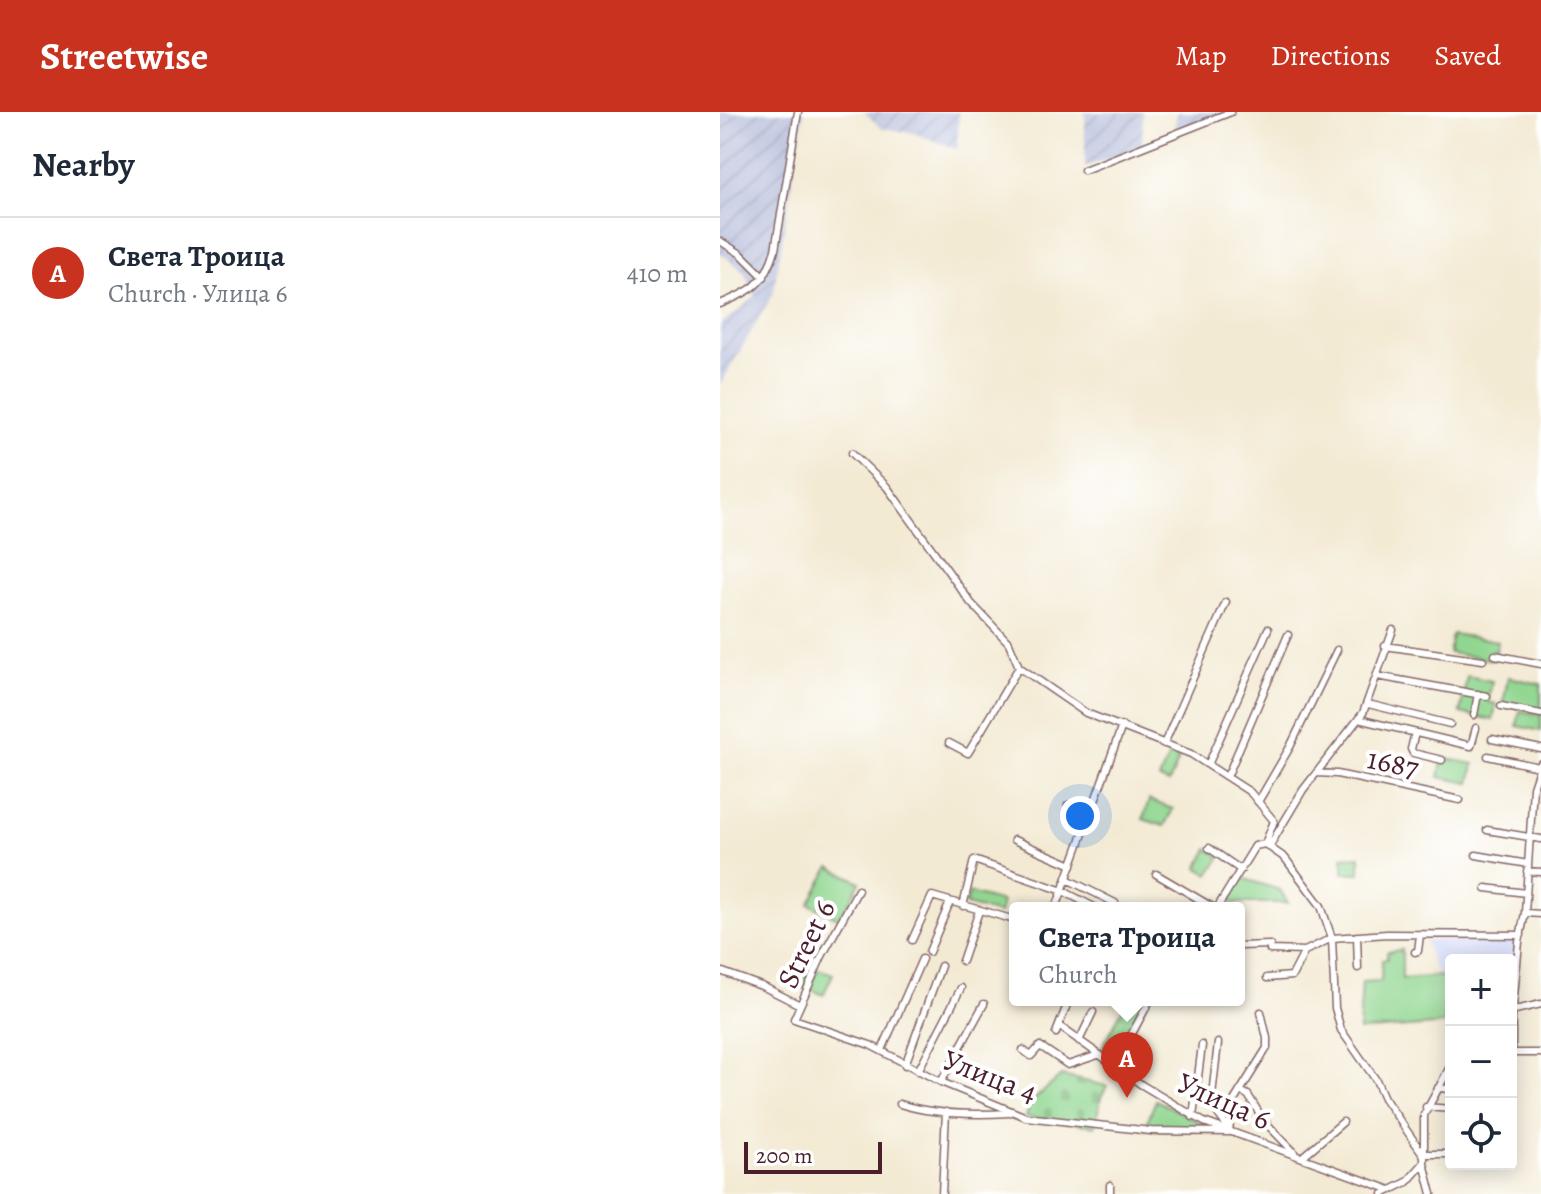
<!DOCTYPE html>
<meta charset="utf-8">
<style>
body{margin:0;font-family:Alegreya,serif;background:#f6f6f7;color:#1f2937}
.controls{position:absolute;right:24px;bottom:24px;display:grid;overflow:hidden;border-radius:8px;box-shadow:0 4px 20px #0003}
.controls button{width:72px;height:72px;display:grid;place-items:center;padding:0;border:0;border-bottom:2px solid #e0e1e3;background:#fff;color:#1f2937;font:40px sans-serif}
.scale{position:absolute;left:24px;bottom:20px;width:138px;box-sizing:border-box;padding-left:8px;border:4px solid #4a1f2b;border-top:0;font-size:22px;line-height:28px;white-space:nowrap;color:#4a1f2b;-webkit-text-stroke:6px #fff;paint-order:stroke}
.you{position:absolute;left:360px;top:704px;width:28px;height:28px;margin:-20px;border:6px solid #fff;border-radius:50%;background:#1a73e8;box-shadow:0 0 0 12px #1a73e833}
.badge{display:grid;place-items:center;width:52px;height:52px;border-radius:50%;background:#c8321e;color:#fff;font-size:26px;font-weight:700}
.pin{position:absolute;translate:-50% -66px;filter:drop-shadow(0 2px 4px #0008)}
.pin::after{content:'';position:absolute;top:42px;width:28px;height:24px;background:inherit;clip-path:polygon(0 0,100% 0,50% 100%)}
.popup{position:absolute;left:289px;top:790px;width:236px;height:104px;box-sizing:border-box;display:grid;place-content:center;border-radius:8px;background:#fff;filter:drop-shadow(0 2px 6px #0005);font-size:26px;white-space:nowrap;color:#747a83}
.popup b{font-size:30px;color:#1f2937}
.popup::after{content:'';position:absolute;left:50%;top:100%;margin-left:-16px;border:16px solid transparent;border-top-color:#fff}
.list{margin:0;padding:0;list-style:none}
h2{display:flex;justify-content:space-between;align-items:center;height:104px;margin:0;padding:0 32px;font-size:34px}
h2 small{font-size:26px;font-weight:400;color:#747a83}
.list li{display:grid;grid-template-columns:52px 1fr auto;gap:24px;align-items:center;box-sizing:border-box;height:112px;padding:0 32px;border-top:2px solid #e0e1e3}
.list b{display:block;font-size:30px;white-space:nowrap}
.list p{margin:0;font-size:26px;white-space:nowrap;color:#747a83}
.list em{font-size:26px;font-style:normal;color:#747a83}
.icon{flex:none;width:44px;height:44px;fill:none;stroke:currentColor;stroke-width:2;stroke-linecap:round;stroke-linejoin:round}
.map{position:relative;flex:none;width:821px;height:1082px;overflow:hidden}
header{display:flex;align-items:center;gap:48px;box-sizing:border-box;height:112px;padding:0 40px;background:#c8321e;color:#fff}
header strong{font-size:38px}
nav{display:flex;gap:44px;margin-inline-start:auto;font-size:28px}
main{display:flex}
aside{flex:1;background:#fff}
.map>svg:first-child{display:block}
.built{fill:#d3d9f9}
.industrial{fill:url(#industrial-furrows)}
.green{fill:#90d690;stroke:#6d7a5e;stroke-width:2}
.cemetery{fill:url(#cemetery-stones);stroke:#6d7a5e;stroke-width:2}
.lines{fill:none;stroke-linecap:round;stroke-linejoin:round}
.minor-casing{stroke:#856666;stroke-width:9}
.minor{stroke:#fff;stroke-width:6}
.rail{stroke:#4a1f2b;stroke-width:2;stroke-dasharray:12 6;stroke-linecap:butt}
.labels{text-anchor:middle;stroke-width:8;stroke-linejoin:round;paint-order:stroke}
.street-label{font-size:30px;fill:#4a1f2b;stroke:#fff}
</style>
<header>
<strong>Streetwise</strong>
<nav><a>Map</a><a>Directions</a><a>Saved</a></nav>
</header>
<main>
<aside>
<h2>Nearby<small></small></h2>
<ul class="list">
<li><span class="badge">A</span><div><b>Света Троица</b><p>Church · Улица 6</p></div><em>410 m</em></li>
</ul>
</aside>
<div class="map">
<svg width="821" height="1082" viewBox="0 0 821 1082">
<defs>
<pattern id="industrial-furrows" width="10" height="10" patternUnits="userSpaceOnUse" patternTransform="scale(2)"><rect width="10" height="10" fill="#bcc3de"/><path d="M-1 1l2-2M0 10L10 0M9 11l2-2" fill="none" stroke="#a3a7bf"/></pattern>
<pattern id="cemetery-stones" width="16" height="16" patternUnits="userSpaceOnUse" patternTransform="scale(2)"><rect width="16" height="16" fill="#90d690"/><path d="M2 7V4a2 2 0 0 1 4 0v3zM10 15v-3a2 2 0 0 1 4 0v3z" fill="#7eb77c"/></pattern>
</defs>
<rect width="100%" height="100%" fill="#fff"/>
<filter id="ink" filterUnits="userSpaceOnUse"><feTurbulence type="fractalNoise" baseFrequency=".0125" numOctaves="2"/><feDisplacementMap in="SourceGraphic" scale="16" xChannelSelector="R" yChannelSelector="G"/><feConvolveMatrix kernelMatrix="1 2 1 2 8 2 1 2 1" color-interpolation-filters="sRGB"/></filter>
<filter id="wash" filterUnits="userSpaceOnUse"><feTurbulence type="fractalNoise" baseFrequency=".006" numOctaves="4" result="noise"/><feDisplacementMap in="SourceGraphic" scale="32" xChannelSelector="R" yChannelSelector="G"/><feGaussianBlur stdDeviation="1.8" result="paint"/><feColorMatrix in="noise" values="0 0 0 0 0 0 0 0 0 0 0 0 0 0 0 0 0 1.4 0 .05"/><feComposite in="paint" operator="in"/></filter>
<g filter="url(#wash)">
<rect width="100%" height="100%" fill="#f3ead3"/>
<path class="built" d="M734 828 797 829 791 897V848H731V873L723 868 713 853 705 829Z"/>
<path class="industrial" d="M0 0H84L53 182 0 273V213L35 185 24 159 0 141Z
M144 0H239L237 37 193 21 161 16Z
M365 0H423L422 34 365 55Z
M457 0H515L454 23Z"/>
<path class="green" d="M732 522 778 529 774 548 729 541Z
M747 564 772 569 768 590 776 592 773 608 740 601Z
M788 565 821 572V600L783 592Z
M800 599 821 603V619L797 614Z
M449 643 459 647 449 671 439 667Z
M723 646 754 652 750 671 719 665Z
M429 688 453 697 444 714 423 707Z
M488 737 501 745 489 762 478 756Z
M640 744V761H623V745Z
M110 755 140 770 120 807 89 792Z
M522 766 560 778 568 791H508Z
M249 781 282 790 279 802 246 793Z
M682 838V867L721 864 731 873V882H724L725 912 639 919 642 870 661 869 662 848 667 847V840Z
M80 849 96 855 85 877 69 870Z
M98 857 113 862 103 883 89 876Z
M407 888H428L394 951 379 942Z
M436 988 485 1013 483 1018 424 1017Z"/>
<path class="cemetery" d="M341 964 387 974 381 985 375 1014 306 1005 310 991Z"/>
</g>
<g filter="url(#ink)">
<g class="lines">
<g class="minor-casing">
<path id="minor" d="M364 58 511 0
M0 129 21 142 44 165
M0 192C32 179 45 172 55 138L78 0
M132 341 167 375 251 491 289 531 299 555 366 601 471 642 530 680 554 709 545 732
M665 534 763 548
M775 543 821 552
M657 564 767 584
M648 592 730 612
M781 594 821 602
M754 603 758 582
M638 607 751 634 756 616
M695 621 691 637 693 641 722 648
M772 627 821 637
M229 631 248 641 299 555
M444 632 506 490
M768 644 819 655
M821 651 813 675 805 801 799 830 792 907V941H821
M488 653 548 517
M596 661 617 662 740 688
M507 665 568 523
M538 690 570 635 617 538
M348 693 371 702
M767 718 821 727
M294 728 352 753
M545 732 565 746 601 794 612 826 615 896 621 918 656 968 664 986 703 1042H731
M549 735 583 678 643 601 673 518
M489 736 521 758
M756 743 808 752
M807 759 821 760
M436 762 494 796
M347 767 395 791
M766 776 806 781
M138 778 102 844 74 907 150 933 221 970 306 1005 431 1019 509 1020
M243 794 254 748 343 779 376 796
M336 796 402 614
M497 796 535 734 545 732
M805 801 821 802
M637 824 638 856
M192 828 212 784 295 808
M519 834 550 833
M550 838 585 839 612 826 667 822 801 823
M209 840 230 790
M695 840 698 839 700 823
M242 849 259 799
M0 859 44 875 80 893
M547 866 572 864 585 839
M791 899 821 892
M730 910H731
M339 914 422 973 484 1010 668 1077
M336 921 349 888
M359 929 373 900
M498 931 491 992 508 1016
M162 938 202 847
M303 938 311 944 320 934 348 953 378 943
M185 953 221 854
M397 954 400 944 430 888
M198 959 241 876
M221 970 264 892
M718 976 731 977
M520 979 528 983 544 1009 574 1040
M180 992C214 1003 254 1003 289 1001
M706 995 731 997
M473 1005 482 933
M509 1020 512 992 547 936V926L541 900
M582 1045 623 1010
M222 1082 226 1000
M390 1082V1073
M663 1082 687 1070 703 1052
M712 1082 704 1051V1003L731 953"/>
</g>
<use href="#minor" class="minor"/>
<path class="rail" d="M821 1082V1081"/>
</g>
</g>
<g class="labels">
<g class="street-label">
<text transform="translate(673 651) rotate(12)" y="10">1687</text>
<text transform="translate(86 832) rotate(-64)" y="10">Street 6</text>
<text transform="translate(270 964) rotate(21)" y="10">Улица 4</text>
<text transform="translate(504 989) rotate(24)" y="10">Улица 6</text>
</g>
</g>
</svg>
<div class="controls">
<button>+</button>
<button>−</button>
<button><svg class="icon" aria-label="locate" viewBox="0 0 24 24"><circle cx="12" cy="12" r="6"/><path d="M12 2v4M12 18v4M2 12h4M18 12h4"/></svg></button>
</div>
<div class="scale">200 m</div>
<div class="you"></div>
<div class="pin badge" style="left:407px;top:986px">A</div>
<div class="popup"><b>Света Троица</b>Church</div>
</div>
</main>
